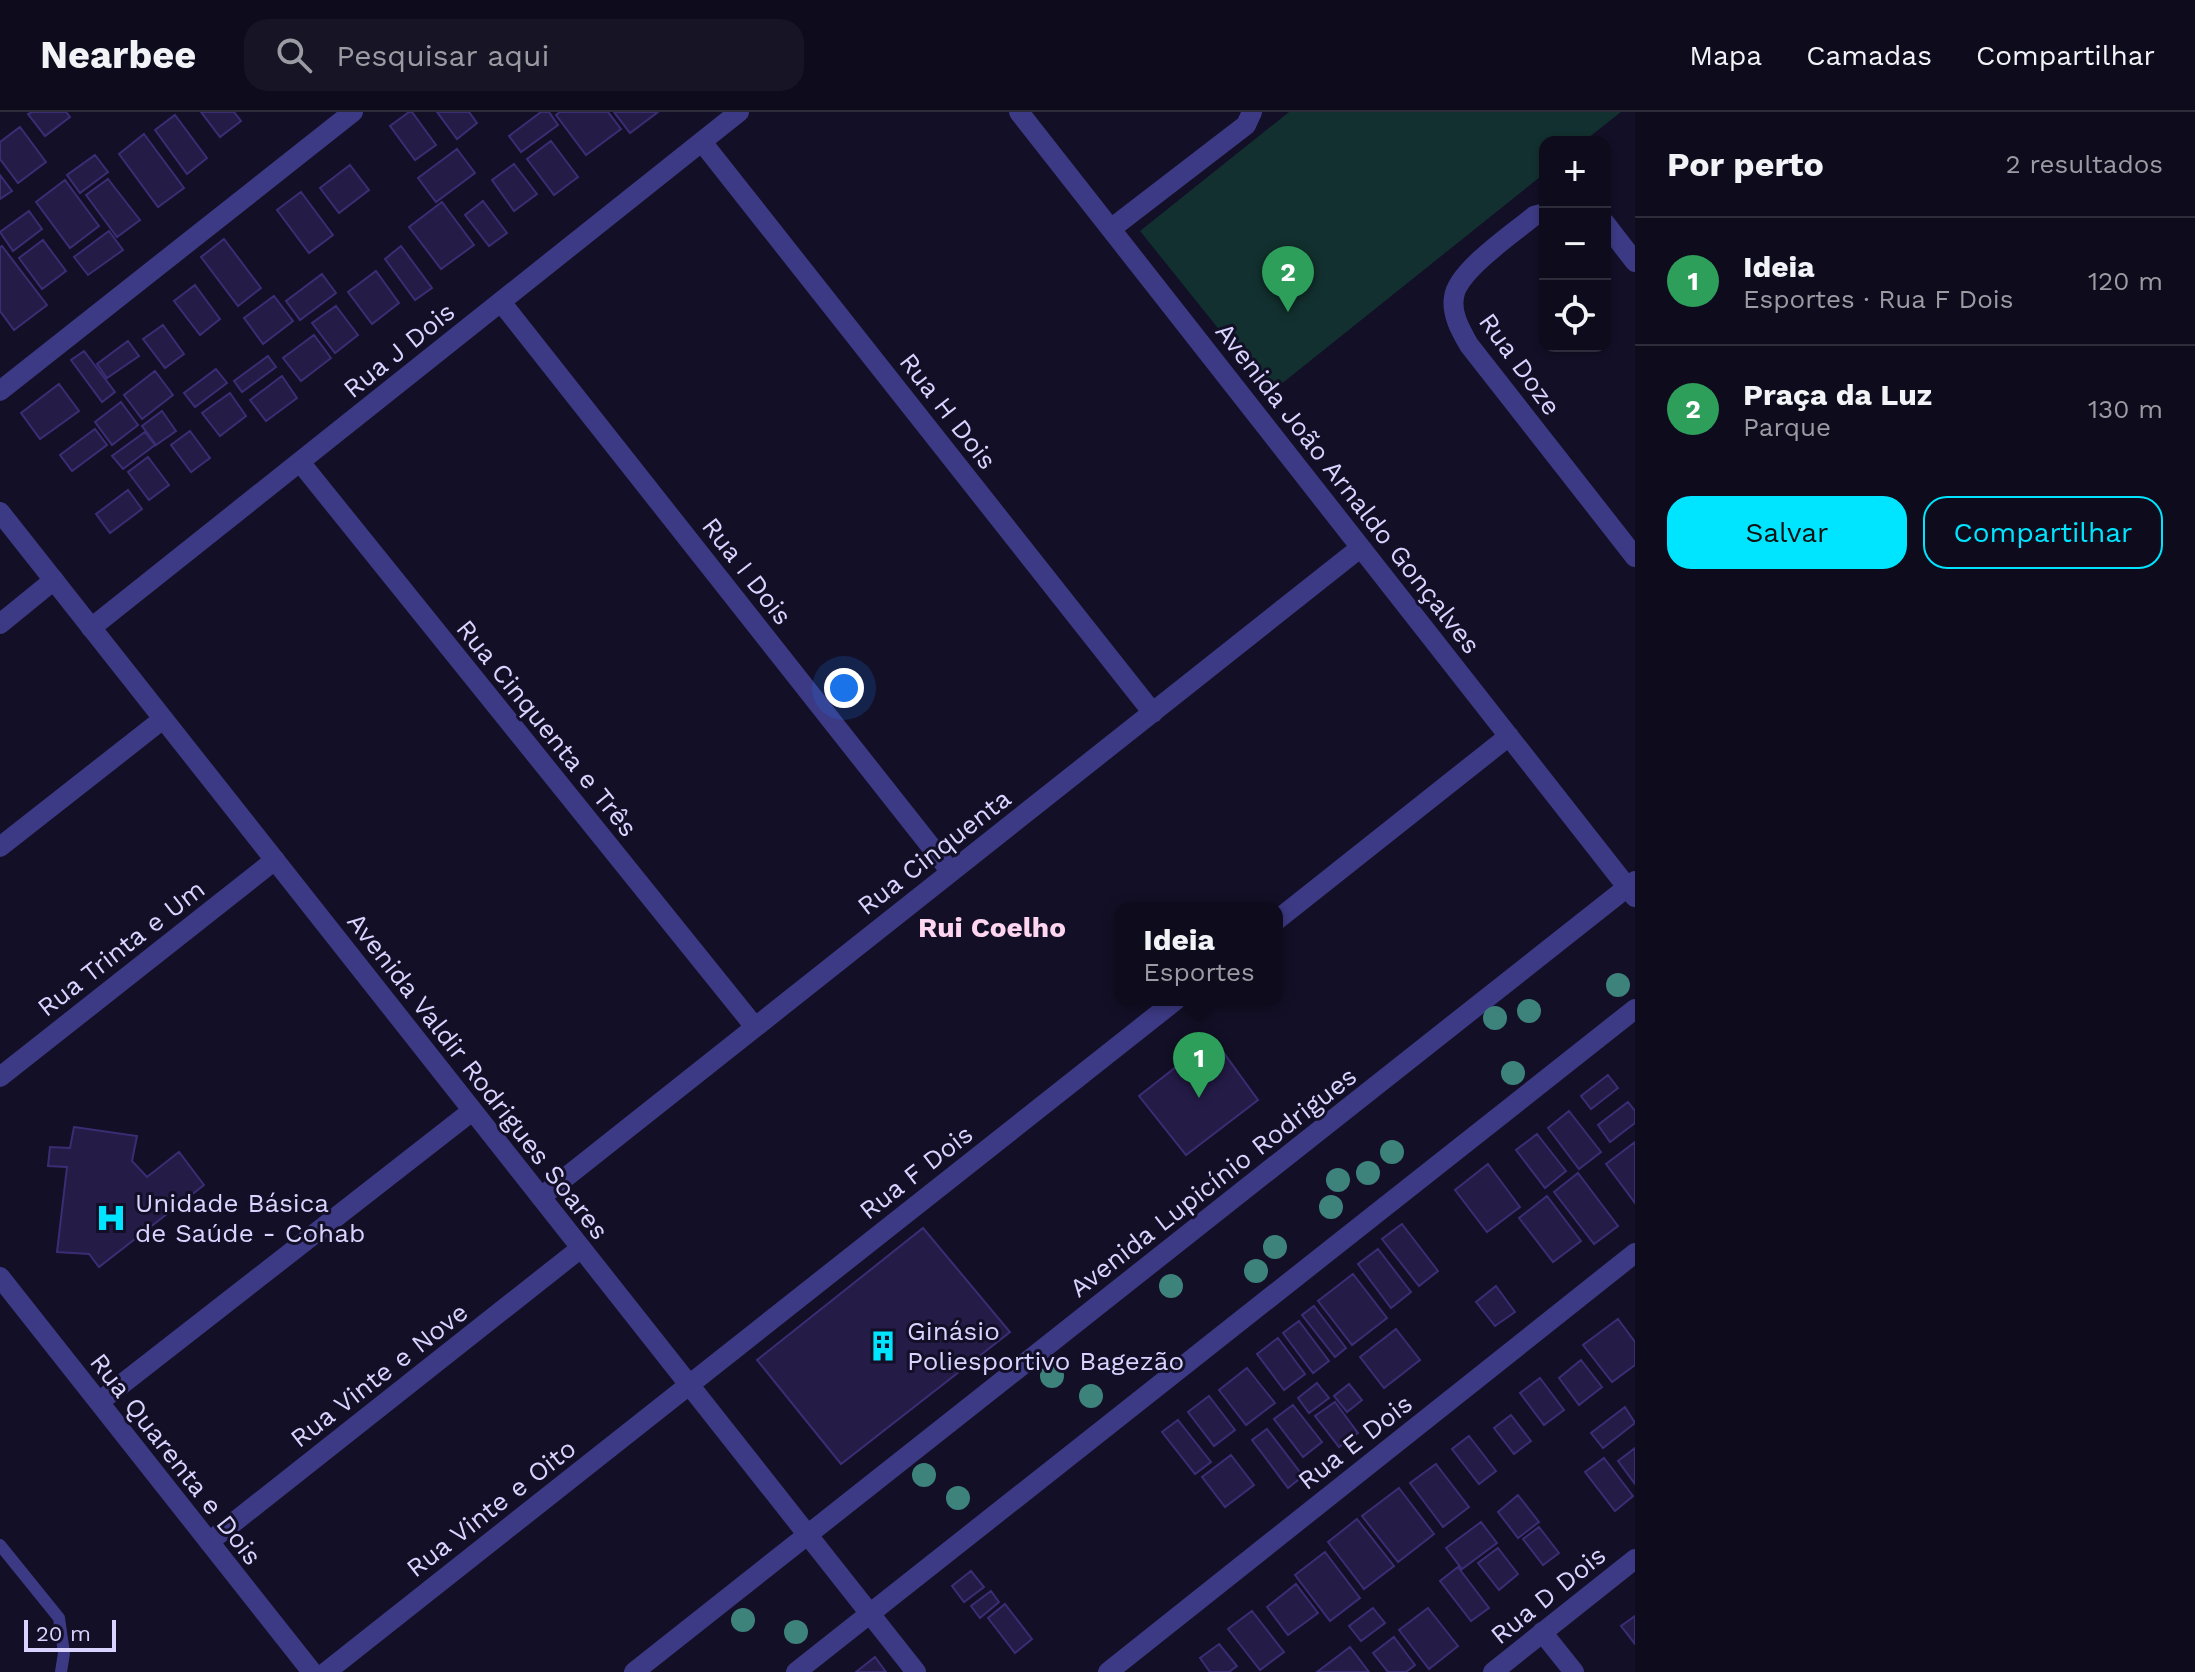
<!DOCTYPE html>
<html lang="pt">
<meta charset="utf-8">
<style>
body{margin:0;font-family:"Work Sans",sans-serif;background:#171425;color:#f1f3f6}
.controls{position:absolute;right:24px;top:24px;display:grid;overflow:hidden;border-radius:16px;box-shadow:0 2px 6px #0004}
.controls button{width:72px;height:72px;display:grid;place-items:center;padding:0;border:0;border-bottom:2px solid #2e2b3b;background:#0e0b1c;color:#f1f3f6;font:40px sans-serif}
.scale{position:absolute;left:24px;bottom:20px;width:92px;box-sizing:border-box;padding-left:8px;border:4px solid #d9d4ff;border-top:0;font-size:22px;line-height:28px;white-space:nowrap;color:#d9d4ff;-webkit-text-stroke:6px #130f26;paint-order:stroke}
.you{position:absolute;left:844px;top:576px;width:28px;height:28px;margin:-20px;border:6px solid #fff;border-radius:50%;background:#1a73e8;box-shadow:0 0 0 12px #1a73e833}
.badge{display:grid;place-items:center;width:52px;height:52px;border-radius:50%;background:#00e5ff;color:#fff;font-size:26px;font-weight:700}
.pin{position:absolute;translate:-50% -66px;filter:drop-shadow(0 2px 4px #0008)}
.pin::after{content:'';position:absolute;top:42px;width:28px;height:24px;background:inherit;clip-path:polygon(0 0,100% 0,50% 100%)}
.popup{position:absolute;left:1115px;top:790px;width:168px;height:104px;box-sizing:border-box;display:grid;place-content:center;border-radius:16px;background:#0e0b1c;filter:drop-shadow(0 2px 6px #0005);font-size:26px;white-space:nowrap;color:#9b9ba3}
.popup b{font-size:30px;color:#f1f3f6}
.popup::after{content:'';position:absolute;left:50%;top:100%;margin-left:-16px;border:16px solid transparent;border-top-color:#0e0b1c}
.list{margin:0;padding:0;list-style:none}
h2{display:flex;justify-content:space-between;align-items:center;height:104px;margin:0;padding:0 32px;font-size:34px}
h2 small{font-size:26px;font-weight:400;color:#9b9ba3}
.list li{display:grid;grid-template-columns:52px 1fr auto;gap:24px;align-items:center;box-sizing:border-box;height:128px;padding:0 32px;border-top:2px solid #2e2b3b}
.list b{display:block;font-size:30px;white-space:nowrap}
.list p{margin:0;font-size:26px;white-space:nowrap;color:#9b9ba3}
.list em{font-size:26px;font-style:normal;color:#9b9ba3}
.actions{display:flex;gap:16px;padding:24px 32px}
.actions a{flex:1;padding:18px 0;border:2px solid #00e5ff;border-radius:24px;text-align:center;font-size:28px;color:#00e5ff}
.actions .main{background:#00e5ff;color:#111}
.icon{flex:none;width:44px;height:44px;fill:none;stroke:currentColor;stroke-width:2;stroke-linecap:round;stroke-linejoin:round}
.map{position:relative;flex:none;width:1635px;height:1560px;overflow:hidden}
header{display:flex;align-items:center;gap:48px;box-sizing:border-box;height:112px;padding:0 40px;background:#0e0b1c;border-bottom:2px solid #2e2b3b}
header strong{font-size:38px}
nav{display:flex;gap:44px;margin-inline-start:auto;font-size:28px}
.search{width:560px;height:72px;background:#171425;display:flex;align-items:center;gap:20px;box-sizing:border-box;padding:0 28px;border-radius:24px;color:#9b9ba3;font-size:30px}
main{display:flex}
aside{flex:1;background:#0e0b1c}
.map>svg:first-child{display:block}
.green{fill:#12302f}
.building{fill:#241b47;stroke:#3b2d73;stroke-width:2}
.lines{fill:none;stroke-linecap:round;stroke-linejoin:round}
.service{stroke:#3d3a85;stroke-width:12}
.minor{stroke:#3d3a85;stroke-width:20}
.tertiary{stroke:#3d3a85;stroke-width:20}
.tree{fill:#3d827b}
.labels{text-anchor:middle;stroke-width:6;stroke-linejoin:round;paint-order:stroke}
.street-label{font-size:26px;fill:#d9d4ff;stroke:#130f26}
.poi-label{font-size:26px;fill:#d9d4ff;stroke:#130f26;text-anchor:start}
.neighbourhood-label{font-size:28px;font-weight:bold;fill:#ffd6f0;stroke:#130f26}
</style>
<header>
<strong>Nearbee</strong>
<div class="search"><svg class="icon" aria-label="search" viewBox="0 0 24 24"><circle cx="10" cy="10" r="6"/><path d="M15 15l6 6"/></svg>Pesquisar aqui</div>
<nav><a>Mapa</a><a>Camadas</a><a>Compartilhar</a></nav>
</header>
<main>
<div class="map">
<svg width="1635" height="1560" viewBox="0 0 1635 1560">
<rect width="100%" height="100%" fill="#130f26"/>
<path class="green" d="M1289 0H1621L1583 30H1545V61L1270 281 1140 119Z"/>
<path class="building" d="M32 0H66L70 5 45 24 28 2Z
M201 0H234L241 9 220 25Z
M409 0H412L436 33 415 48 390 14Z
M437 0H469L477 11 457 27Z
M541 0H549L558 13 521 40 509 24Z
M560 0H608L621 17 586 43 556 3Z
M614 0H658L630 21Z
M175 3 207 46 187 62 155 18Z
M20 15 46 50 18 71 0 47V30Z
M144 22 184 76 158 95 119 42Z
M551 29 578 65 554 83 527 47Z
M457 37 475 61 436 90 418 66Z
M95 43 108 60 80 81 67 63Z
M514 52 537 82 514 99 492 68Z
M350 53 369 78 339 101 320 76Z
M0 63 12 79 0 87Z
M108 67 140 108 117 125 86 83Z
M65 68 99 114 70 136 36 90Z
M301 80 333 123 309 141 277 98Z
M483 89 507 121 489 134 465 103Z
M442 90 474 133 441 157 409 115Z
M29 99 42 117 13 139 0 120Z
M109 119 123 138 88 163 74 145Z
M224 127 261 176 238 194 201 145Z
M43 128 66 159 42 177 19 146Z
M2 134 47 193 14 218 0 199V135Z
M401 134 432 176 415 188 385 147Z
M376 159 399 191 372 212 348 180Z
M322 162 336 181 300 208 286 189Z
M195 173 220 207 200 223 174 189Z
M274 184 293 209 263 232 244 206Z
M336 194 358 223 335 241 312 211Z
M163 213 184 242 165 256 143 227Z
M314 223 331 246 301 269 283 246Z
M128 229 139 244 107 266 97 252Z
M84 239 115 280 102 290 71 248Z
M268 244 276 255 242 280 234 269Z
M216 257 227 271 195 295 184 281Z
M155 259 173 283 142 307 124 283Z
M282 264 297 286 266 309 250 288Z
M59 272 79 299 40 327 21 301Z
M230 281 246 304 220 324 202 301Z
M121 290 138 313 112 333 95 310Z
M162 299 176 319 156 333 142 314Z
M95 317 107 333 72 359 60 343Z
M190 319 210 346 191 360 171 333Z
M145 320 155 333 123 357 112 344Z
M148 345 169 373 149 388 128 360Z
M128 378 142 397 110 421 96 402Z
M1213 926 1258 988 1186 1043 1139 984Z
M1608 963 1618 976 1591 997 1581 984Z
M1628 990 1635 999V1011L1610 1030 1598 1013Z
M1569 999 1601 1040 1579 1057 1548 1016Z
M74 1015 137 1024 132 1049 147 1065 179 1040 204 1073 99 1155 89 1142 57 1140 67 1055 48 1054 50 1035 70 1036Z
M1537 1022 1566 1059 1545 1076 1516 1038Z
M1635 1030V1091L1606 1052Z
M1488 1052 1520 1095 1487 1120 1455 1078Z
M1578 1061 1618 1114 1594 1132 1554 1080Z
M1547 1084 1581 1129 1553 1150 1519 1106Z
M1402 1112 1438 1159 1419 1174 1382 1127Z
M923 1116 1010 1220 841 1352 757 1248Z
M1378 1137 1411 1180 1391 1196 1358 1152Z
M1353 1162 1387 1206 1352 1233 1318 1189Z
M1496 1174 1515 1200 1495 1214 1476 1190Z
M1314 1194 1346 1236 1335 1245 1302 1203Z
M1618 1207 1635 1230V1253L1612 1270 1583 1233Z
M1299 1209 1329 1249 1313 1261 1283 1221Z
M1396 1217 1420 1248 1384 1276 1360 1245Z
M1278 1226 1305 1262 1284 1278 1257 1242Z
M1581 1248 1602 1275 1579 1293 1559 1266Z
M1247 1256 1275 1291 1246 1313 1219 1278Z
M1540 1266 1564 1298 1544 1313 1520 1281Z
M1317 1271 1329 1286 1309 1301 1298 1286Z
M1349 1272 1362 1288 1347 1300 1334 1284Z
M1209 1284 1235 1318 1214 1334 1188 1300Z
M1335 1290 1358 1321 1339 1335 1315 1304Z
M1293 1293 1322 1330 1303 1345 1274 1307Z
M1625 1295 1635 1311 1603 1336 1591 1321Z
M1511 1303 1531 1329 1514 1342 1494 1316Z
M1178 1308 1211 1350 1195 1362 1162 1320Z
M1267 1317 1303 1364 1288 1376 1252 1328Z
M1469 1324 1496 1359 1479 1372 1452 1337Z
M1635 1336V1372L1618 1349Z
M1231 1343 1254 1373 1225 1395 1202 1365Z
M1604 1346 1633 1384 1615 1399 1585 1360Z
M1436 1352 1469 1395 1443 1415 1410 1371Z
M1399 1376 1434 1422 1398 1450 1362 1404Z
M1518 1383 1539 1410 1518 1426 1498 1400Z
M1357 1407 1394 1454 1364 1477 1328 1430Z
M1481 1410 1497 1431 1462 1457 1446 1436Z
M1539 1415 1559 1441 1543 1453 1523 1427Z
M1498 1436 1518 1462 1499 1478 1478 1451Z
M1325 1440 1360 1486 1330 1509 1295 1463Z
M1458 1455 1489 1496 1471 1509 1440 1469Z
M971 1459 984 1475 964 1490 952 1474Z
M1296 1472 1318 1501 1288 1523 1267 1495Z
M991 1479 999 1490 980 1506 971 1494Z
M1005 1492 1032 1527 1015 1541 988 1506Z
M1373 1496 1385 1511 1361 1529 1349 1514Z
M1428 1496 1458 1534 1429 1557 1399 1518Z
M1252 1499 1284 1540 1260 1558 1228 1517Z
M1635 1504V1532L1621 1514Z
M1394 1525 1415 1553 1406 1560H1388L1373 1541Z
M1219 1532 1237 1554 1229 1560H1210L1200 1546Z
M1350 1535 1369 1560H1317Z
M875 1545 886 1560H856Z"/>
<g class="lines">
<path class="service" d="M0 1433 59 1506 64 1541 61 1560"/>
<path class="minor" d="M1019 0 1635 785
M702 30 1153 601
M1545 101 1534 104C1514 121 1457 159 1454 185 1451 202 1461 219 1469 233L1635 445
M1605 111 1635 150
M1112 116 1246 13 1252 0
M501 190 951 760
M0 279 353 0
M300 350 755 915
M0 512 54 468
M91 516 739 0
M0 735 163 607
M1277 808 1509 624
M0 965 275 748
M541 1085 1360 436
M0 1165 312 1560
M99 1290 472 999
M209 1430 581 1136
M1542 1520 1574 1560
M326 1560 1176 888
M1108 1560 1635 1141
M1493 1560 1635 1447"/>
<path class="tertiary" d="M0 400 916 1560
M634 1560 1635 769
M796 1560 1635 897"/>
</g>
<g class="tree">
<circle cx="1618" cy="873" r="12"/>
<circle cx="1529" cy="899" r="12"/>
<circle cx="1495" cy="906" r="12"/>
<circle cx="1513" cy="961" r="12"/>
<circle cx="1392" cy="1040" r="12"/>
<circle cx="1368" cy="1061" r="12"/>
<circle cx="1338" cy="1068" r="12"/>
<circle cx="1331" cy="1095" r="12"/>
<circle cx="1275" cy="1135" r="12"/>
<circle cx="1256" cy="1159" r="12"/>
<circle cx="1171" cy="1174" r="12"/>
<circle cx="1052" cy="1264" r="12"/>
<circle cx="1091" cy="1284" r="12"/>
<circle cx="924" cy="1363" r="12"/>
<circle cx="958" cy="1386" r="12"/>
<circle cx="743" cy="1508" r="12"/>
<circle cx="796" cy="1520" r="12"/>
</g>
<defs>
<g id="hospital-bare" transform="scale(2.4)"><path d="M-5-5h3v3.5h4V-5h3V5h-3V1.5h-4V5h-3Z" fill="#00e5ff" stroke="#130f26" stroke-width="2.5" paint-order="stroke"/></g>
<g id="building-bare" transform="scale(2.4)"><path d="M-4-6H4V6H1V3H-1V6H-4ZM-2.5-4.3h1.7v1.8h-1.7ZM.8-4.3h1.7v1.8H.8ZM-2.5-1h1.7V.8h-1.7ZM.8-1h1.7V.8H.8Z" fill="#00e5ff" stroke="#130f26" stroke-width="2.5" paint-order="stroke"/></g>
</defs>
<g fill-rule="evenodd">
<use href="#hospital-bare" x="111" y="1106"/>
<use href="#building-bare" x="883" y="1234"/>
</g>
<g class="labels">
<g class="street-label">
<text transform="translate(399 238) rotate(-39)" y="9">Rua J Dois</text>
<text transform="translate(1520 252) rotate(54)" y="9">Rua Doze</text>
<text transform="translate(948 299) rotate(52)" y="9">Rua H Dois</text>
<text transform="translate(1348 376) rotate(52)" y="9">Avenida João Arnaldo Gonçalves</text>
<text transform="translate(747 459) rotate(52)" y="9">Rua I Dois</text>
<text transform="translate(547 616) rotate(51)" y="9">Rua Cinquenta e Três</text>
<text transform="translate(934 740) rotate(-38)" y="9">Rua Cinquenta</text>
<text transform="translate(121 836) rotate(-38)" y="9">Rua Trinta e Um</text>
<text transform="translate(478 964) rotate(52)" y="9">Avenida Valdir Rodrigues Soares</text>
<text transform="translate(916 1060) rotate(-38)" y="9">Rua F Dois</text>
<text transform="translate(1213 1070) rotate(-38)" y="9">Avenida Lupicínio Rodrigues</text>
<text transform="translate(379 1263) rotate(-38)" y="9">Rua Vinte e Nove</text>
<text transform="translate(1355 1330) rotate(-38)" y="9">Rua E Dois</text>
<text transform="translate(176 1347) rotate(52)" y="9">Rua Quarenta e Dois</text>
<text transform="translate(491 1396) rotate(-38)" y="9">Rua Vinte e Oito</text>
<text transform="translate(1548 1483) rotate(-39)" y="9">Rua D Dois</text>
</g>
<g class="poi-label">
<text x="135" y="1100">Unidade Básica<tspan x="135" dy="30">de Saúde - Cohab</tspan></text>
<text x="907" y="1228">Ginásio<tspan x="907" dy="30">Poliesportivo Bagezão</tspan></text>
</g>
<g class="neighbourhood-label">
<text x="992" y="825">Rui Coelho</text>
</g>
</g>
</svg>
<div class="controls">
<button>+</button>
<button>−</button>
<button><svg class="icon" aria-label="locate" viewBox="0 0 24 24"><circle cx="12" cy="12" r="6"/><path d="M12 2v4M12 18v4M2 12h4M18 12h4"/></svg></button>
</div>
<div class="scale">20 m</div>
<div class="you"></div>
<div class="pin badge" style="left:1199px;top:986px;background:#2e9e5b">1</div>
<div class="popup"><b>Ideia</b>Esportes</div>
<div class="pin badge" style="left:1288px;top:200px;background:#2e9e5b">2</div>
</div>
<aside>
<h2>Por perto<small>2 resultados</small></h2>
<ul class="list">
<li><span class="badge" style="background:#2e9e5b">1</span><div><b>Ideia</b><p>Esportes · Rua F Dois</p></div><em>120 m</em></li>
<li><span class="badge" style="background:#2e9e5b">2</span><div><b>Praça da Luz</b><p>Parque</p></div><em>130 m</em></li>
</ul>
<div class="actions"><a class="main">Salvar</a><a>Compartilhar</a></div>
</aside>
</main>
